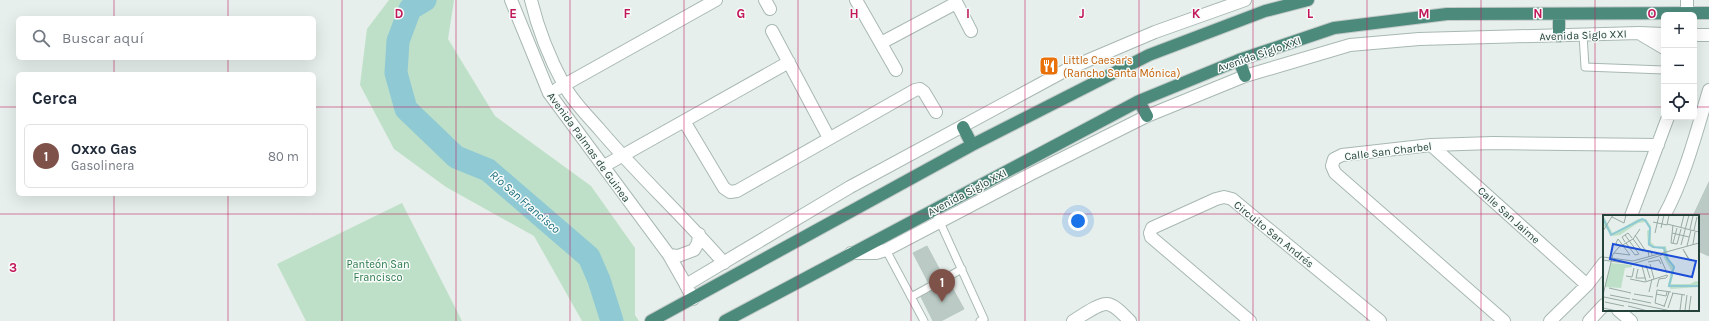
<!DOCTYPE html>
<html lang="es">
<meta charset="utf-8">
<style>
body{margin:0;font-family:Karla,sans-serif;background:#f6f6f7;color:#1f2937}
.controls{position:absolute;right:12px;top:12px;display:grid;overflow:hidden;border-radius:6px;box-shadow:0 4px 16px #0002}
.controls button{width:36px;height:36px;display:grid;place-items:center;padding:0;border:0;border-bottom:1px solid #e0e1e3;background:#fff;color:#1f2937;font:20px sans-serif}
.you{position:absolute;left:1078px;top:221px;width:14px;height:14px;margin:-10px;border:3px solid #fff;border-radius:50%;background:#1a73e8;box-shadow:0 0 0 6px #1a73e833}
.badge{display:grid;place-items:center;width:26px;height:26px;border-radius:50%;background:#7f5249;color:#fff;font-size:13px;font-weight:700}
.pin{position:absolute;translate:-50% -33px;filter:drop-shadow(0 1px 2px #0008)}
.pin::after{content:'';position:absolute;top:21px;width:14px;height:12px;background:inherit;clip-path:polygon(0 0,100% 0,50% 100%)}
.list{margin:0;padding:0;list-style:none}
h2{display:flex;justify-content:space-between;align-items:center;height:52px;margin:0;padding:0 16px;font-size:17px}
h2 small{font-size:13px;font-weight:400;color:#747a83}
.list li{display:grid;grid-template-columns:26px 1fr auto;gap:12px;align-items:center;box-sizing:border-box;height:64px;margin:0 8px 8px;padding:0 8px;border:1px solid #e0e1e3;border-radius:6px}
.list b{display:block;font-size:15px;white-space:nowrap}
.list p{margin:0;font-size:13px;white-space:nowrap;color:#747a83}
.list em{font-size:13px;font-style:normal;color:#747a83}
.icon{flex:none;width:22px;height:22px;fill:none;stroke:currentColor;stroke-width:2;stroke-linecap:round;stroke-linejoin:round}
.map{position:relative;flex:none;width:1709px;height:321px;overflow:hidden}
.search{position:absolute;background:#fff;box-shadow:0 4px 16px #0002;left:16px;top:16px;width:300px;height:44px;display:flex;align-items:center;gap:10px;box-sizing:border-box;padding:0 14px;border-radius:6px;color:#747a83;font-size:15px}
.panel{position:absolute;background:#fff;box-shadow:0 4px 16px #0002;left:16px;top:72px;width:300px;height:124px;border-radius:6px}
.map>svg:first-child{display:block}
.green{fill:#bfe0c8}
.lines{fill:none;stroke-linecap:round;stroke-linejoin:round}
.river{stroke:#8ec9d4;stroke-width:23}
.building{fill:#bbcac4;stroke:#b8c9c2}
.service-casing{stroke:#a8b8b2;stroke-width:9}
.minor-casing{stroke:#a8b8b2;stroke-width:14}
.tertiary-casing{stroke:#a8b8b2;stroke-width:14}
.trunk-casing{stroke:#c2cac8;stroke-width:14}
.service{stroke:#fff;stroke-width:7}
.minor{stroke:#fff;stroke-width:12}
.tertiary{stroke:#fff;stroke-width:12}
.trunk{stroke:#4c8a7c;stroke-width:12}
.grid{fill:none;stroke:#c2185b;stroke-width:1;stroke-opacity:0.55}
.labels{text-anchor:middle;stroke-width:3;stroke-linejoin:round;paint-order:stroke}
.street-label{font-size:11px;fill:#24423a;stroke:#f7fbf9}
.food-label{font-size:11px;fill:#c56008;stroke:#f7fbf9;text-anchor:start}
.park-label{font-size:11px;fill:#2d7a4b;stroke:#f7fbf9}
.water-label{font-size:12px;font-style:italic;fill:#1c6f80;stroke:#f7fbf9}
.inset-river{fill:none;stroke:#8ec9d4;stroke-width:2}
.inset-road{fill:none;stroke:#98aaa4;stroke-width:1}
.view{fill:#1d4ed8;fill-opacity:0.15;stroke:#1d4ed8;stroke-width:2}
.inset-edge{fill:none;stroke:#24423a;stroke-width:2}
.grid-label{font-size:13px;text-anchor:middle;font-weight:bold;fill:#c2185b;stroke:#f7fbf9;stroke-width:3;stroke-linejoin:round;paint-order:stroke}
</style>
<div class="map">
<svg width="1709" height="321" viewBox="0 0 1709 321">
<rect width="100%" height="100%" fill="#e6efeb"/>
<path class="green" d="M389 0H454L448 39 495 116 591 186 635 248V315L639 321H582L534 236 446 187 394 149 360 85 367 29Z
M402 203 462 321H306L277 264Z"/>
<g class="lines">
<path class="river" d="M425 0 410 9 398 41 396 73 406 109 456 157 488 170 589 257 599 280 612 321"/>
</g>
<path class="building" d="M1709 182V256L1698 251V216H1693Z
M927 246 942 274 928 282 913 253Z
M949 282 964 309 941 321H933L921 297Z"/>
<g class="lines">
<g class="service-casing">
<path id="service" d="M1583 35 1585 67 1664 70
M934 209 984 319 980 321
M886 250 924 321
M911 297 962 269"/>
</g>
<g class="minor-casing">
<path id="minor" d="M511 0 549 93 669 255 686 285
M531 0C538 29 550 59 564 85 573 102 588 116 600 130 639 176 684 217 724 263
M765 0 770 9
M856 0 896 70
M955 0 971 31
M772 31 829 138
M881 43 956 3
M557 89 716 0
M684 121 724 188 730 192 737 191 915 90 920 89 924 92 936 112
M1431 145 1587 285
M604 166 789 62
M1631 216 1668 117
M1664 216C1684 180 1697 130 1709 90
M669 255 678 256 694 250 698 243 699 234
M1618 310 1631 321
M1073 321C1080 317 1099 303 1107 304 1116 305 1124 316 1130 321
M1250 321 1151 237 1150 233 1152 228 1216 199 1224 197 1232 199 1380 321
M1504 321 1335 173 1332 166 1334 159 1342 155 1431 145 1493 143 1658 145
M1550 321 1587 285 1604 263
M1589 321 1604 305"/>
</g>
<g class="tertiary-casing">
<path id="tertiary" d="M1687 13V0
M1642 35 1664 48
M1694 35H1709
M851 253H876L886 250 1031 174 1147 116 1245 76 1350 45 1419 39 1639 33 1664 34
M693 299 686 285 850 187 1070 68 1155 32 1245 0"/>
</g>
<g class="trunk-casing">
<path id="trunk" d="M1559 14V36
M1239 60 1245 76
M1139 101 1147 116
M963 127 972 145
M651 321 972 145 1149 55 1265 11 1308 0
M725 321 1139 101 1239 60 1334 28 1447 14 1709 13"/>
</g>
<use href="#service" class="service"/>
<use href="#minor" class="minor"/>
<use href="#tertiary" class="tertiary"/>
<use href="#trunk" class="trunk"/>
</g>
<path class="grid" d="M114 0V18M228 0V18M342 0V321M456 0V321M570 0V321M684 0V321M798 0V321M911 0V321M1025 0V321M1139 0V321M1253 0V321M1367 0V321M1481 0V321M1595 0V321M114 58V74M228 58V74M0 107H18M314 107H1664M1694 107H1709M114 194V321M228 194V321M0 214H1709"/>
<defs>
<g id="restaurant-square" transform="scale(1)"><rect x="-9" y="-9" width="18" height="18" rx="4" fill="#e8710a" stroke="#f7fbf9"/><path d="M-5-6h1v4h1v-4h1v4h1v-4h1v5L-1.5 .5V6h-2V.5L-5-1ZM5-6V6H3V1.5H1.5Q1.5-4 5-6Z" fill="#fff"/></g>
</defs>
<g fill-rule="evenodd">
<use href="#restaurant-square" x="1049" y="66"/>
</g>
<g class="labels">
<g class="street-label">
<text transform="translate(1583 35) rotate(-2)" y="4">Avenida Siglo XXI</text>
<text transform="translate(1259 54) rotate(-19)" y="4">Avenida Siglo XXI</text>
<text transform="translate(589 147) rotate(54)" y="4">Avenida Palmas de Guinea</text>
<text transform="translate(1388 151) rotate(-7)" y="4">Calle San Charbel</text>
<text transform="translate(967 192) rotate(-28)" y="4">Avenida Siglo XXI</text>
<text transform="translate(1509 215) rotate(42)" y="4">Calle San Jaime</text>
<text transform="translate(1274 234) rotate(39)" y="4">Circuito San Andrés</text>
</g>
<g class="food-label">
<text x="1063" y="64">Little Caesar's<tspan x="1063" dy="13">(Rancho Santa Mónica)</tspan></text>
</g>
<g class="park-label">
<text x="378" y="268">Panteón San<tspan x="378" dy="13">Francisco</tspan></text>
</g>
<g class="water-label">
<text transform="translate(525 202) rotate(41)" y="4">Río San Francisco</text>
</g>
</g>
<g transform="translate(1603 215)">
<rect width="96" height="96" fill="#e6efeb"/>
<path d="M0 0 10 19 35 4H43L48 11V27L53 32 63 31 66 45 72 51 68 69H87L93 66 96 67V72L68 74 65 71 68 55 61 43 60 34 45 31 44 16 47 14 43 7 35 8 17 20 10 21 0 10ZM8 48 29 50V52L22 53 18 73 2 72Z" fill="#bfe0c8"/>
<path class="inset-river" d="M0 3 8 20 39 4 42 5 47 13 46 29 50 32 61 33 64 43 71 52 66 71H96"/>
<path class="inset-road" d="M9 2 21 8 23 0M50 7 64 10 66 0M64 9 96 17M70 10 68 28 74 29 78 14M78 12 81 0M58 13 61 0M87 14 90 1M91 15 94 2M0 16 10 0M52 18 56 0M69 18 86 22M22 20 36 39 32 40 23 28M30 24 39 36 42 35 32 20M22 27 19 22 25 18 29 23M70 28 74 13M90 29 92 17M78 30 86 0M15 31 13 28 15 24 27 40M84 31 88 15M80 34 86 45V44L81 36M11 38 27 40M0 42 30 46 96 28M46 42 45 36H48L49 40M57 42 64 58M0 45 29 49 59 40M45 47 56 45 58 49M47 49 51 64M43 50 47 63M39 51 43 66M35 54 33 63H42M23 61 29 62 31 53M27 64 42 67 64 60M54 72 56 64 63 63 65 60M6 73 28 78M54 75 52 88 61 91M54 75 68 77M46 77 49 64M69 78 82 80M31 79 50 82M53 79 63 81 64 77M0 80 10 39 16 32 30 24 37 14M7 80 27 84M1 82 68 96M29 84 48 88M2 87 21 91M25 91 45 96M61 92 66 77M0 93 14 96M65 93 70 78M77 95 79 80M82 95 84 80M86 96 88 81"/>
<path class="view" d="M10 29 93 46 89 62 7 44Z"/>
<rect width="96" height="96" class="inset-edge"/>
</g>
<g class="grid-label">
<text x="399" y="18">D</text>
<text x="513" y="18">E</text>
<text x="627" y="18">F</text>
<text x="741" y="18">G</text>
<text x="854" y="18">H</text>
<text x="968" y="18">I</text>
<text x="1082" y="18">J</text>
<text x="1196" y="18">K</text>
<text x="1310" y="18">L</text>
<text x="1424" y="18">M</text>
<text x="1538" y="18">N</text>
<text x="1652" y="18">O</text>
<text x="13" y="272">3</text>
</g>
</svg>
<div class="controls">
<button>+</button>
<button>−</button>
<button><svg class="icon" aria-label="locate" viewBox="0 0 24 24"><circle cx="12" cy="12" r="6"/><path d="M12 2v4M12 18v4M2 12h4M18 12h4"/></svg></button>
</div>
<div class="you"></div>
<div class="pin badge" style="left:942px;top:302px">1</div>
<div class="search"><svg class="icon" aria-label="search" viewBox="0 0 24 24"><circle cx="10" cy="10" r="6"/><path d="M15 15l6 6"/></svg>Buscar aquí</div>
<section class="panel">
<h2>Cerca<small></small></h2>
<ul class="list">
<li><span class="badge">1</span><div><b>Oxxo Gas</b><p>Gasolinera</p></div><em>80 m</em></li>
</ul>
</section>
</div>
